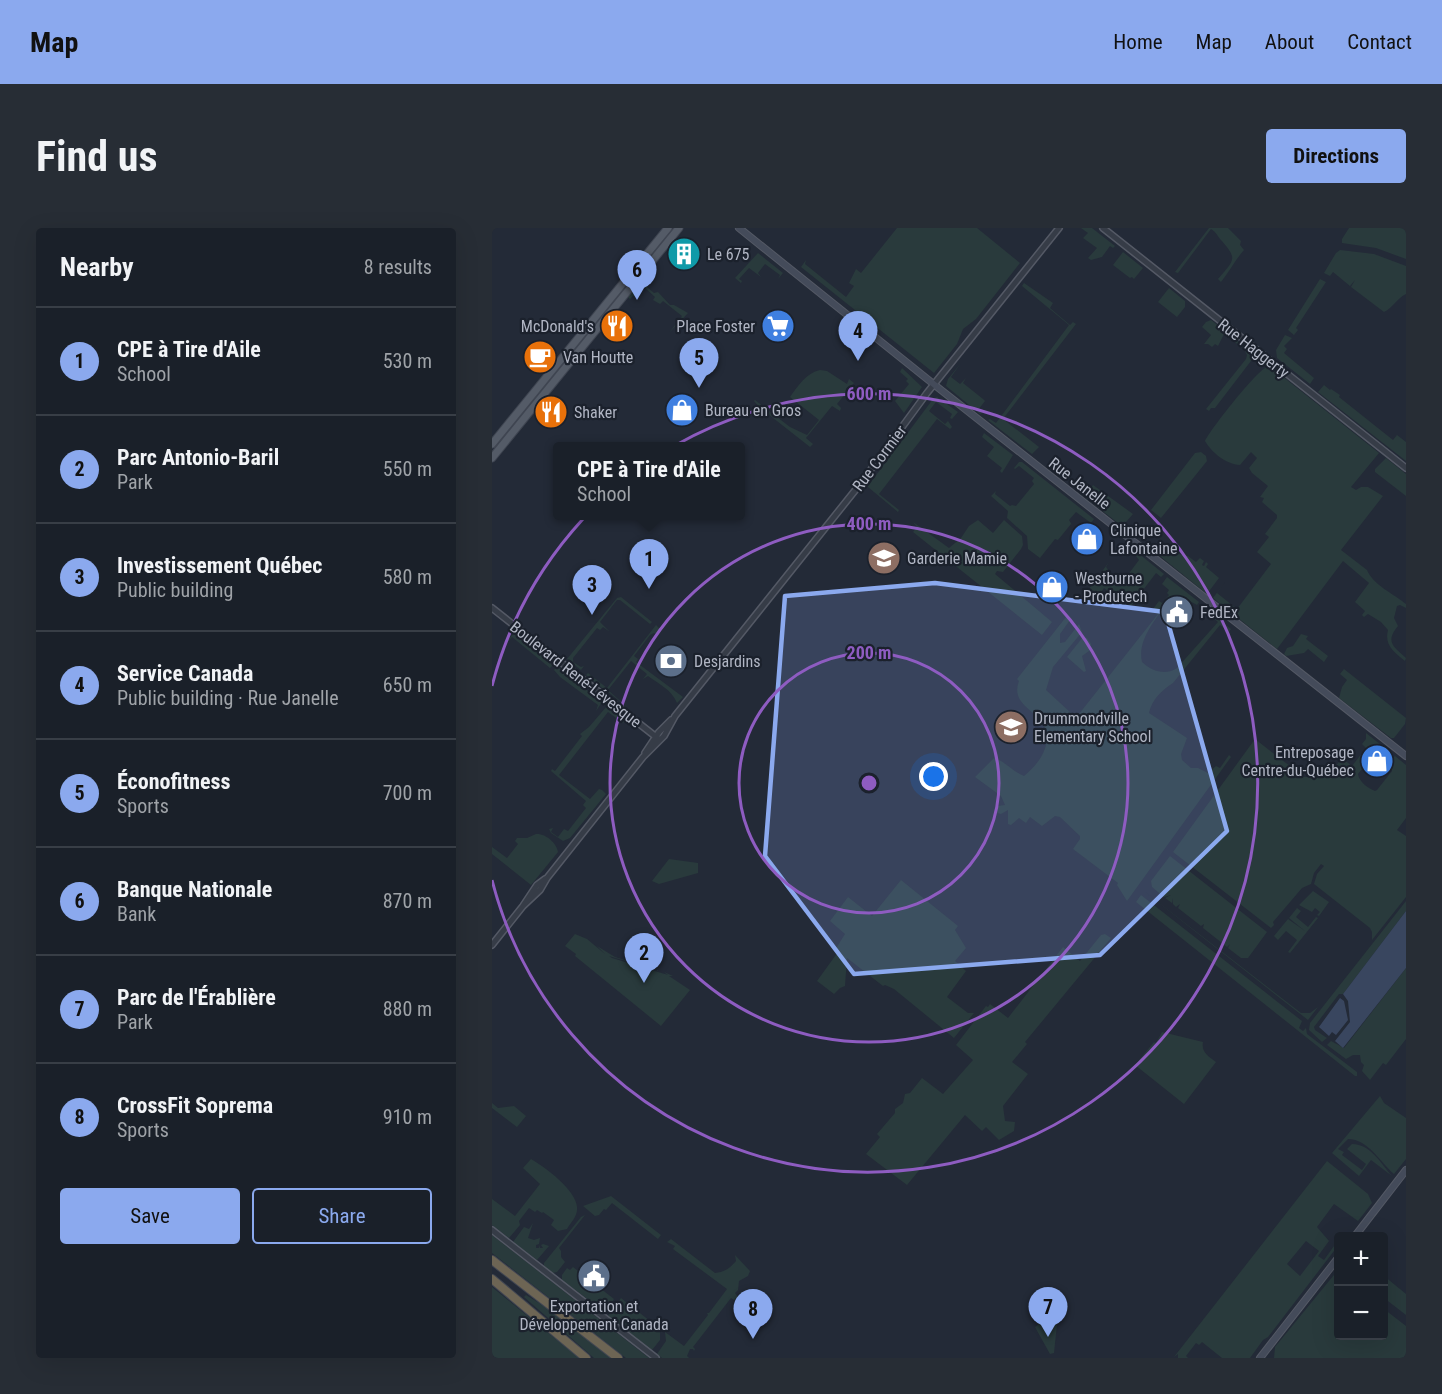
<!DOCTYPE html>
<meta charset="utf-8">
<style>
body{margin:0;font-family:"Roboto Condensed",sans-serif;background:#272d35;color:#f1f3f6}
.controls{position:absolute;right:18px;bottom:18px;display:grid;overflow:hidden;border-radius:6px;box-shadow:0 6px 24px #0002}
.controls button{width:54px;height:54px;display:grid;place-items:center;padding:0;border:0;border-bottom:2px solid #383e46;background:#1a2029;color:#f1f3f6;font:30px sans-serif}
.you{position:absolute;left:442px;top:549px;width:21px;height:21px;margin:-15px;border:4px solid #fff;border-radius:50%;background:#1a73e8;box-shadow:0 0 0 9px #1a73e833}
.badge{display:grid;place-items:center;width:39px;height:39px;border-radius:50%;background:#8ba9ee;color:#111;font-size:20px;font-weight:700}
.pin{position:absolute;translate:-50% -50px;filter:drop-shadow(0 2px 3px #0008)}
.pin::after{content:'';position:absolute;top:32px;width:21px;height:18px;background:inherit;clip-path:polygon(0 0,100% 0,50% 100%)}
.popup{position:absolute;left:61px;top:214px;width:192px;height:78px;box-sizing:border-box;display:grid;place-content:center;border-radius:6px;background:#1a2029;filter:drop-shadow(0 2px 4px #0005);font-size:20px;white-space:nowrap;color:#9fa3a8}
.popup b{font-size:22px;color:#f1f3f6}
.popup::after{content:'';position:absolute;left:50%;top:100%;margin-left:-12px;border:12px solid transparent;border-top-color:#1a2029}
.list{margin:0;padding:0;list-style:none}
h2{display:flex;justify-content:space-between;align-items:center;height:78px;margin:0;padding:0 24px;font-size:26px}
h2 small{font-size:20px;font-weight:400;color:#9fa3a8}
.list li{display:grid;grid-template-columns:39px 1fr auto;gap:18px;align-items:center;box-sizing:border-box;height:108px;padding:0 24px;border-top:2px solid #383e46}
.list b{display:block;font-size:22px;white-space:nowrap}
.list p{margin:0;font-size:20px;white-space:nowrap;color:#9fa3a8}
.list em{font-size:20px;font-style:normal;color:#9fa3a8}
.actions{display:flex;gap:12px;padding:18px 24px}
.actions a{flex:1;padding:14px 0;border:2px solid #8ba9ee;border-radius:6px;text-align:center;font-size:21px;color:#8ba9ee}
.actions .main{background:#8ba9ee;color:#111}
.map{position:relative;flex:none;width:914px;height:1130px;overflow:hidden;border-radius:6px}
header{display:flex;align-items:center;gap:36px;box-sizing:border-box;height:84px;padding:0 30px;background:#8ba9ee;color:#111}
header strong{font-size:28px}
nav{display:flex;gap:33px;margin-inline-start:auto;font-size:21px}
.intro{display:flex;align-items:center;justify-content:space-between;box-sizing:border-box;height:144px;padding:0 36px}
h1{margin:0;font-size:42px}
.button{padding:15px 27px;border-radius:6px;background:#8ba9ee;color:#111;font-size:21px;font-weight:700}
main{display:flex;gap:36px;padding:0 36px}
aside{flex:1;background:#1a2029;border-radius:6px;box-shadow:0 6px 24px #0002}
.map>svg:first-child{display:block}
.green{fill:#293a3c;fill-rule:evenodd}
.water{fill:#39465f}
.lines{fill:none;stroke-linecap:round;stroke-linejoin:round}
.tertiary-casing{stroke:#545965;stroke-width:8}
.secondary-casing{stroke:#545965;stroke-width:8}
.primary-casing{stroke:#3f4551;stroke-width:9}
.motorway-casing{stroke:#414652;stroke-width:10}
.tertiary{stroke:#363c47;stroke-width:5}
.secondary{stroke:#444b5a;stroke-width:6}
.primary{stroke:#545b67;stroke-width:7}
.motorway{stroke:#6d6554;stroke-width:8}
.marked{fill:#8ba9ee;fill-opacity:0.2;stroke:#8ba9ee;stroke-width:4.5;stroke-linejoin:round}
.ring{fill:none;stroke:#8e5cc1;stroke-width:3}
.labels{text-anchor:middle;stroke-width:4.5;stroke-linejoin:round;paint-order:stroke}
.poi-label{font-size:16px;fill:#b1b6c4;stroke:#1b212c;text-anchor:start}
.street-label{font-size:16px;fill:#b1b6c4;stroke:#1b212c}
.centre{fill:#8e5cc1;stroke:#1b212c;stroke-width:3}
.ring-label{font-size:18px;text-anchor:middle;font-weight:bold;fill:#8e5cc1;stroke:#1b212c;stroke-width:4.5;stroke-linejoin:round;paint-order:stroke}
</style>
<header>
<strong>Map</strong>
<nav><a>Home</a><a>Map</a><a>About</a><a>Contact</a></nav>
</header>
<div class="intro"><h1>Find us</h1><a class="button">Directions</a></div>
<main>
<aside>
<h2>Nearby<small>8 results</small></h2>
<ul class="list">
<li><span class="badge">1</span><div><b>CPE à Tire d'Aile</b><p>School</p></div><em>530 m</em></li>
<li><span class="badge">2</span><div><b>Parc Antonio-Baril</b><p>Park</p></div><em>550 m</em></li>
<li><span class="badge">3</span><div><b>Investissement Québec</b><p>Public building</p></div><em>580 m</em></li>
<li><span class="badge">4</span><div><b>Service Canada</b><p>Public building · Rue Janelle</p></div><em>650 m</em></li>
<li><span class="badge">5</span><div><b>Éconofitness</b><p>Sports</p></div><em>700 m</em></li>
<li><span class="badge">6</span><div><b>Banque Nationale</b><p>Bank</p></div><em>870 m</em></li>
<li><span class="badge">7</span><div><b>Parc de l'Érablière</b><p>Park</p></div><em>880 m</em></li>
<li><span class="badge">8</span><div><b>CrossFit Soprema</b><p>Sports</p></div><em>910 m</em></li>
</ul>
<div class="actions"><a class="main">Save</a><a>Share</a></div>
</aside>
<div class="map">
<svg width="914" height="1130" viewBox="0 0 914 1130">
<rect width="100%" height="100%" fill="#232a37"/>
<path class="green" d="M405 0H485L528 35 484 91 471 101 465 116 442 145 309 39 314 32 313 36 354 69 362 58 357 55 364 41 369 45Z
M589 0H600L623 18 621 20 618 18 610 29 599 32 596 30 605 20 591 10 596 5Z
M717 0H736L749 13 748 17 752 22C743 32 738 43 729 54L726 51C743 31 746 31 728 11 725 7 724 4 719 1L686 45 683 44Z
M857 0H914V31L884 20 850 15V11Z
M848 22 882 26 914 38V66C905 70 901 80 892 84L859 59 863 52 858 58 841 44 838 48 832 45 844 25Z
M631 24 651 40 642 51 640 49 638 50 621 37Z
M266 25 291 45 286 51 288 47 273 36 266 45 269 49 257 40 247 51 250 53 249 55 243 50Z
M155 45 160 49 156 54 158 55 155 59 162 65 166 64 178 77H182L196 85 177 105 190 88 171 73 168 76 161 72 163 69 152 59H149L143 69 141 68 138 71 136 69Z
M828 51 834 54 804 100 806 102 802 107 796 102Z
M532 55 561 75 558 80 578 97 581 94 584 96 511 191 547 219 540 226 496 192 498 191 504 195 577 97 530 58Z
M677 60 693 73V79L685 89 666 74Z
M719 92 761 125 762 129 723 180H719L717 183 714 181 754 131 755 127 752 121 732 106 726 118 723 116 720 119 716 116H712L719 107 710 99 714 94Z
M793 107 800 110 792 118 795 121 792 125 822 150 818 156 785 130 784 122Z
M469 135 459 149 468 156 474 150 471 155 491 171 493 173 486 182 490 185 488 186 454 158 456 151Z
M775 139 780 140 887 225 859 259 864 262 869 259H876L891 268 849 322 875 342C881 357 902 366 914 376V380L908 377 905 378 902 390 906 398C893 414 901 418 914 430L913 433C902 424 892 417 896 402L889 394 876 386 872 389 870 387 873 383 863 374 877 355 851 333 785 421 721 370 733 354 725 365 745 381 779 336 765 324 777 309 773 306 785 290V287L770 274 772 270 768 269 776 258 760 245 757 240 765 230 759 224 748 237C734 236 720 225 713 213 718 202 765 142 775 139Z
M410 140 430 159 412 185 403 173 417 156 414 153 416 151 408 144Z
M328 142 335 143 355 156 357 151 362 155 345 176 349 180 348 183 340 178 314 210 321 216 318 219 267 179 262 173 263 172 298 199 315 207 327 192 298 169C306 158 314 145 328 142Z
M832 157 838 162 839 161 848 167 847 169 901 212 905 207 914 214V233L826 164Z
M445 169 466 184 460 191 458 190 460 186 444 174 437 183 453 196 456 193 460 199 458 201 445 191 387 266 407 282 406 284 376 259V258L441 171Z
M492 205 521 227 510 245 508 243 510 240 495 228 502 219 490 209Z
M709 224 714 228 715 233 669 290 659 282 703 225Z
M894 230 914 246V268L883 244V241Z
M527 234H530L602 291 599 295 584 284 577 292 580 297 579 296 566 312 563 311 548 330 536 321 535 308 515 290 516 283 499 268 504 263 503 266 518 278 520 277 524 278 542 256 540 253 542 250 527 238 523 241 522 240Z
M601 257 641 286 634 294 626 295 586 264 589 261 596 264Z
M486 292 501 305 512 292 530 308 531 317 529 321 511 344 505 343 503 346 560 394 550 407 421 304 425 299 421 294 457 320 469 310 477 298Z
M674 316 687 326 696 328 704 334 708 330 712 333 710 337 712 338 714 334 716 336 714 339 727 350 715 366 663 324 667 320 670 321Z
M646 325 672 346 669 349 664 345 639 378 633 373 631 375 612 360 607 367 600 365 598 368 594 365 617 334 614 339 618 344 616 346 629 356 647 332 644 328Z
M675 349 707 374 705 377 694 371 690 376 682 370 678 376 675 375C663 392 645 413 650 434 659 443 674 448 685 440L726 394 712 382 714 381 739 401 737 404 728 397 681 455C670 462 660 471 657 485L695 510 689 526 690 532 699 540H706L716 545 724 538 728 540 737 527 739 529 635 673 625 657 626 655 581 621 588 611V608L568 589 563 588 550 598 538 589 534 595 527 590 519 597 516 596V582L509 586 505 585 506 578 513 577 509 568 483 549 502 530C513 533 521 544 532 548 547 536 563 514 550 495 540 480 519 475 527 453L525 451 574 389 578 392 568 406V415L573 414 587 396 590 404 561 439 554 462 579 485 587 486 666 386 661 381 667 373 670 375 677 367 675 365 677 362 670 356Z
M129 369 160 394 158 396 128 372H125L108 394 118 404 111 399 108 402 105 400 81 430V434L89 439 92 438 89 442 75 431 125 370Z
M164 397 169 402 165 407 162 405 158 407 142 428 146 431 144 434 191 469 185 475C180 462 167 456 156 448L151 451 155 446 139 433 116 462 136 480 115 463 116 462 114 463 94 447 96 445 115 460Z
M22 405 110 474 104 483 106 477 68 449 62 442 64 440 60 438 58 440 20 409 6 424Z
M809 406 816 408 814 411 836 428 832 434 816 421 812 425 794 428 792 426 795 420 801 418Z
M591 409 595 410 599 416 597 423 590 428 594 443 592 444 575 429Z
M852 441 914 490 913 496 902 510H899L847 470 850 459 855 452 848 446Z
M115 478 133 493 131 495 116 484 67 547 98 571 107 561 110 562 114 566 78 610 71 613 59 605 57 601 61 600 59 604 66 609 72 601 76 603 94 580 91 577 94 573 59 543 60 541 63 543 90 508 88 506 97 499Z
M874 505 898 524 894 531 884 526 881 527 866 546C867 554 876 560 883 563L885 562 900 543 898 533 903 528 914 537V590L905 602 914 608V669L880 712V704L878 700 822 656 825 646 832 638 829 636 822 645 819 656 810 660 781 694 782 697 779 700 681 624 763 511 812 549H833L826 543 827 542 836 548 850 530 860 538 874 520 870 516 874 511Z
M44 606C53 605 65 615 66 624L39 657 0 626V619L15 630 26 616 23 613 25 610H35Z
M678 628 775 704 756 730H749L736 720 738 716 735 719 711 700 712 696 709 698 686 680 688 676 684 679 681 676 680 670V675L673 670 679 667 672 669 660 659 659 653Z
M177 631 206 635V645L167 656 160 653Z
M409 652 466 698 463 702 474 720 463 733 474 743 455 769 476 785H482L462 810 402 761 393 757 391 758 355 730 353 758 348 760 342 766 325 753 346 724 343 722 353 706 338 693 356 669 380 688Z
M821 663 837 674 827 688 825 687 828 684 823 680 820 684 807 677Z
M653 664 809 785H818L826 779 816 792Z
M649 667 810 793 807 800 811 803 814 800 815 806 865 844V848H863L644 674Z
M914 673V683L851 766H847L822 799 823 802 835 810 830 814 817 802 818 795Z
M805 680 809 683 804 689 816 699 824 689 826 690 798 725 796 724 805 712 794 703 786 712 782 708 796 691 813 703 797 690Z
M83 706 95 711 113 726 105 718 123 729 168 743 117 728 120 730 176 747 172 744 181 748H177L198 762 169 798 83 728 84 726 73 718Z
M613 706 619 710 533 814 535 816 520 834 536 846 511 878 513 893 523 894 522 903 507 912 494 899 490 903 473 887 415 957 374 926 388 909 385 906 403 885V881L411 875 413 866 418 865 430 850 451 866 481 832 464 817 494 778 496 779 498 776 516 790 571 719 588 733 609 707Z
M914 740V811L894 837 891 835 878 852 870 843 872 837 869 834 868 827H861L854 831 835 817 839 813 852 820Z
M670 804 711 814C709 824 716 828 724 834L692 876 643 837 662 814 664 815Z
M888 868 892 875 914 890V931L902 946C888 934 876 911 856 911L846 921 852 924 850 927 870 942 874 936 855 921 860 916C879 916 889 936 900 948L879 932 867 948 840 925Z
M0 875 6 880 22 878 34 888 25 899 0 880Z
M39 931C53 939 84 962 85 979 86 988 79 994 75 1001L66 1003 59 997 62 992 51 984 50 985 45 982 43 984 37 980 27 993 28 997 17 1010 0 997V971L23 988 48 956 31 940Z
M835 933 876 966 880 975 866 993 842 976 825 999 837 1013 826 1028 832 1032 842 1018 845 1019 776 1109 771 1112 758 1130H730L710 1114 707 1117 704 1115 694 1128 696 1130H686V1126L682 1129ZM814 1013 827 1023 808 1048 795 1036Z
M119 968 169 1007 166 1011 120 975 114 982 112 981 107 987 103 988 91 978Z
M93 987 67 1020 69 1023V1029L73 1034 65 1044 61 1045 52 1038V1035L89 989Z
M41 995 36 1010 42 1012 48 1010 47 1016 44 1017V1020H47L48 1017V1020H51L49 1017 51 1016 57 1018 45 1032 21 1014 32 999 37 1001Z
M0 1007 157 1130H134L0 1025Z
M179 1011 223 1045C233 1044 238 1040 244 1033L243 1027 258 1043 256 1048 247 1053 246 1062 243 1065 246 1069 252 1071 267 1085 265 1090 266 1086 244 1070 242 1072 239 1070 201 1119 203 1121 202 1123 201 1121H198L195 1128 197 1130H170L165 1126 174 1113 173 1104 192 1118 216 1087 215 1085H217L235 1061 181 1021 183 1018 175 1014Z
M81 1039 122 1071 113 1084 70 1052V1047L75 1040 78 1042Z
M846 1042V1108H892V1081L914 1098V1128L912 1130H782L783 1119Z
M892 1048 914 1066V1087L892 1070Z
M0 1059 87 1130H4L0 1127Z
M34 1067 57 1081 119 1130H102L32 1069Z
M129 1070 168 1101V1112L160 1122 116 1088Z
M561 1086 566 1087 562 1125 558 1126 543 1099Z"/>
<path class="water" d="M914 683V740L851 820 843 813 858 794 856 773 851 766Z
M848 770 852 773 856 792 844 807 840 804 837 808 827 799Z"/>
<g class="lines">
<g class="tertiary-casing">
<path id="tertiary" d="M611 0 914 240
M0 380 168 512
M153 525 167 504 179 492
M31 678 48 662 55 650 151 529 172 508 183 488 369 255 435 165 567 0
M0 717 31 678 45 657 53 651
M0 1002 164 1130"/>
</g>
<g class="secondary-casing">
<path id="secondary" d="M247 0 449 162 914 528
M863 1008 914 942
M768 1130 846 1030"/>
</g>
<g class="primary-casing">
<path id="primary" d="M0 216 176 0
M0 230 187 0"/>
</g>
<g class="motorway-casing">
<path id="motorway" d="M0 1032 126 1130
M0 1051 94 1130"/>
</g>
<use href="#tertiary" class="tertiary"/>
<use href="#secondary" class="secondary"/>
<use href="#primary" class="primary"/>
<use href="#motorway" class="motorway"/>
</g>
<path class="marked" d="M443 355 673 384 735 603 608 727 362 746 273 628 293 368Z"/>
<g class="ring">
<circle cx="377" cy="555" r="130"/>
<circle cx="377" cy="555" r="259"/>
<path d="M0 458A389 389 0 1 1 0 652"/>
</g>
<defs>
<g id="building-disc" transform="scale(1.725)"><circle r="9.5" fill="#0f9aa8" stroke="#1b212c"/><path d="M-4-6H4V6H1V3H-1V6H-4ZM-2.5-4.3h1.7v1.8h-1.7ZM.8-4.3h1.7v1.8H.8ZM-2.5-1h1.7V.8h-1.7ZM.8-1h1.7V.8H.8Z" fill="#fff"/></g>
<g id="restaurant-disc" transform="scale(1.725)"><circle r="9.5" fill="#e8710a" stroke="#1b212c"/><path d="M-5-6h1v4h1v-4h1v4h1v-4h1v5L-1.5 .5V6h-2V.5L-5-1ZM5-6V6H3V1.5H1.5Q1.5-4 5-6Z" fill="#fff"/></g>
<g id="supermarket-disc" transform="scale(1.725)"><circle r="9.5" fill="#3f7fe0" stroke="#1b212c"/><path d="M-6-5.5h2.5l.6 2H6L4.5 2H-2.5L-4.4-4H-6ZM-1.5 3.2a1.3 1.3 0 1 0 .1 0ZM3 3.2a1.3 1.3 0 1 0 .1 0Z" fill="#fff"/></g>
<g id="cafe-disc" transform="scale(1.725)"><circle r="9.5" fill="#e8710a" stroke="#1b212c"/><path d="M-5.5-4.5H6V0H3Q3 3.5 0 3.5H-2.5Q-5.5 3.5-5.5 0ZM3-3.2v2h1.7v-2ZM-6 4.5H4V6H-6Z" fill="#fff"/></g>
<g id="shop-disc" transform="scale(1.725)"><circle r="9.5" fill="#3f7fe0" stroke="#1b212c"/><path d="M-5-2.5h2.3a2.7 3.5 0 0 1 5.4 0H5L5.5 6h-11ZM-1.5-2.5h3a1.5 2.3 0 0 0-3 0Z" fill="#fff"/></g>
<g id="school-disc" transform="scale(1.725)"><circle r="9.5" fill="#8d6e63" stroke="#1b212c"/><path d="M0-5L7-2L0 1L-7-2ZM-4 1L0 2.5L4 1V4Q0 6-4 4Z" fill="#fff"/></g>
<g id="civic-disc" transform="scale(1.725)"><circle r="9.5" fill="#5c6f8a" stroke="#1b212c"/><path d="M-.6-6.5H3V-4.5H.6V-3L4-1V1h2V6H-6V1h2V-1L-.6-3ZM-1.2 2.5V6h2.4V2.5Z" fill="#fff"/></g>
<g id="bank-disc" transform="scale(1.725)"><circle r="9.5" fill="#5c6f8a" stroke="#1b212c"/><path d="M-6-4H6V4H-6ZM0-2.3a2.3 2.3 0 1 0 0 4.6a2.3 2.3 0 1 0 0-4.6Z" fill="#fff"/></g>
</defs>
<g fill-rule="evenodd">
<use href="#building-disc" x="192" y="26"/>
<use href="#restaurant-disc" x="125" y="98"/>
<use href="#supermarket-disc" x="286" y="98"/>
<use href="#cafe-disc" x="48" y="129"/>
<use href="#shop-disc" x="190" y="182"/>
<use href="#restaurant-disc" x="59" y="184"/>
<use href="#shop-disc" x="595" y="311"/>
<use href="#school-disc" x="392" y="330"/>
<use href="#shop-disc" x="560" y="359"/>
<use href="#civic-disc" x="685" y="384"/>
<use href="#bank-disc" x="179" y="433"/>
<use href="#school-disc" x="519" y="499"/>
<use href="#shop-disc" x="885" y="533"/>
<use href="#civic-disc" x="102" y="1048"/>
</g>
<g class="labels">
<g class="poi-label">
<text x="215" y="32">Le 675</text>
<text x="102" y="104" text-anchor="end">McDonald's</text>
<text x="263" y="104" text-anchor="end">Place Foster</text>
<text x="71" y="135">Van Houtte</text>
<text x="213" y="188">Bureau en Gros</text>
<text x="82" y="190">Shaker</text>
<text x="618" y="308">Clinique<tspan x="618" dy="18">Lafontaine</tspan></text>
<text x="415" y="336">Garderie Mamie</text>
<text x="583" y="356">Westburne<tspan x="583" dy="18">- Produtech</tspan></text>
<text x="708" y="390">FedEx</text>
<text x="202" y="439">Desjardins</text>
<text x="542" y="496">Drummondville<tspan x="542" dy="18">Elementary School</tspan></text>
<text x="862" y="530" text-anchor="end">Entreposage<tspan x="862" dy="18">Centre-du-Québec</tspan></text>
<text x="102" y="1084" text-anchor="middle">Exportation et<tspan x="102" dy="18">Développement Canada</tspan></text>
</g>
<g class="street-label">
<text transform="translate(762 120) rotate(38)" y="6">Rue Haggerty</text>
<text transform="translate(387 230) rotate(-53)" y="6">Rue Cormier</text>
<text transform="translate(588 255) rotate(38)" y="6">Rue Janelle</text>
<text transform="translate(84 446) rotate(38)" y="6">Boulevard René-Lévesque</text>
</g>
</g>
<circle cx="377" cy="555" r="9" class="centre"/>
<g class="ring-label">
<text x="377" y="172">600 m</text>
<text x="377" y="302">400 m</text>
<text x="377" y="431">200 m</text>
</g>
</svg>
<div class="controls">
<button>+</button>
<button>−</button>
</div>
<div class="you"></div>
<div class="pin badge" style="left:157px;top:361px">1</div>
<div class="popup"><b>CPE à Tire d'Aile</b>School</div>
<div class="pin badge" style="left:152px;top:755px">2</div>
<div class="pin badge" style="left:100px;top:387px">3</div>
<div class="pin badge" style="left:366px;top:133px">4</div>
<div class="pin badge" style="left:207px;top:160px">5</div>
<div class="pin badge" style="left:145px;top:72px">6</div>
<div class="pin badge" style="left:556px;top:1109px">7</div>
<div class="pin badge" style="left:261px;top:1111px">8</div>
</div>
</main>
